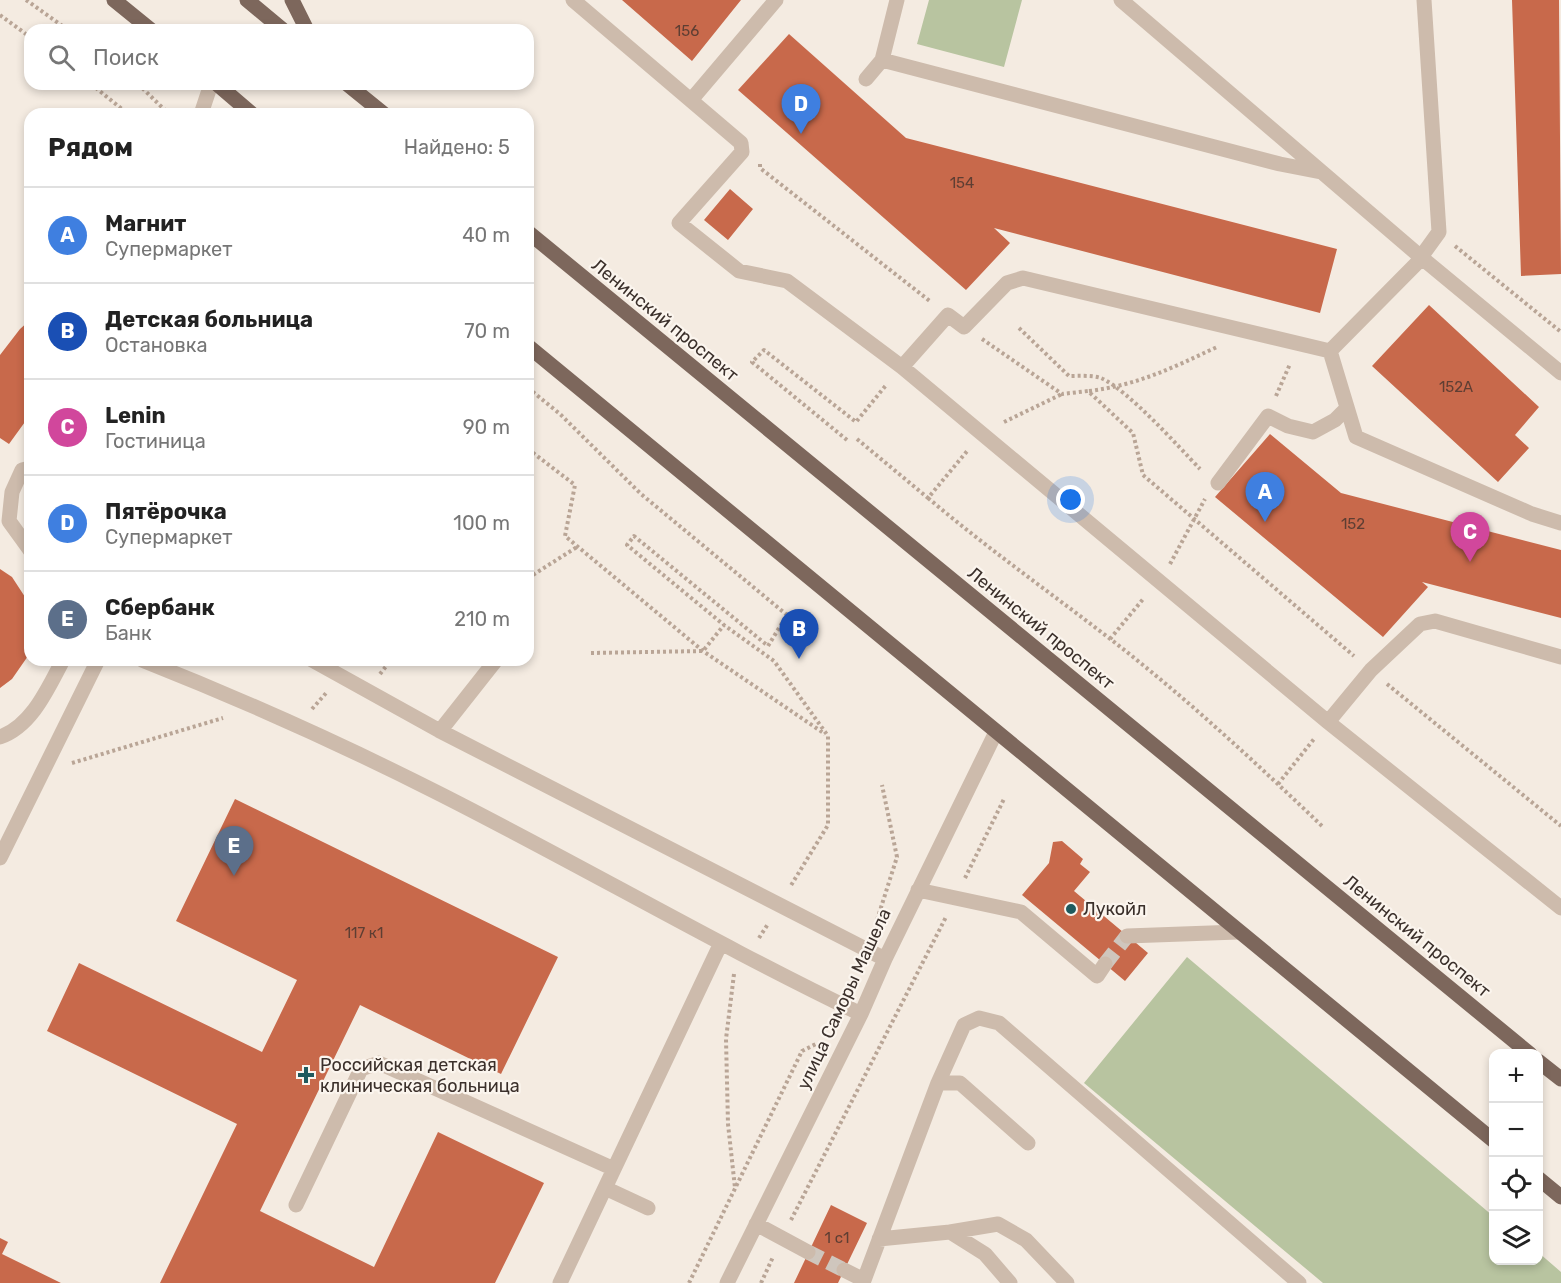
<!DOCTYPE html>
<html lang="ru">
<meta charset="utf-8">
<style>
body{margin:0;font-family:Rubik,sans-serif;background:#f2f2f2;color:#222}
.controls{position:absolute;right:18px;bottom:18px;display:grid;overflow:hidden;border-radius:12px;box-shadow:0 3px 9px #0003}
.controls button{width:54px;height:54px;display:grid;place-items:center;padding:0;border:0;border-bottom:2px solid #e0e0e0;background:#fff;color:#222;font:30px sans-serif}
.you{position:absolute;left:1071px;top:500px;width:21px;height:21px;margin:-15px;border:4px solid #fff;border-radius:50%;background:#1a73e8;box-shadow:0 0 0 9px #1a73e833}
.badge{display:grid;place-items:center;width:39px;height:39px;border-radius:50%;background:#1f5a5e;color:#fff;font-size:20px;font-weight:700}
.pin{position:absolute;translate:-50% -50px;filter:drop-shadow(0 2px 3px #0008)}
.pin::after{content:'';position:absolute;top:32px;width:21px;height:18px;background:inherit;clip-path:polygon(0 0,100% 0,50% 100%)}
.list{margin:0;padding:0;list-style:none}
h2{display:flex;justify-content:space-between;align-items:center;height:78px;margin:0;padding:0 24px;font-size:26px}
h2 small{font-size:20px;font-weight:400;color:#767676}
.list li{display:grid;grid-template-columns:39px 1fr auto;gap:18px;align-items:center;box-sizing:border-box;height:96px;padding:0 24px;border-top:2px solid #e0e0e0}
.list b{display:block;font-size:22px;white-space:nowrap}
.list p{margin:0;font-size:20px;white-space:nowrap;color:#767676}
.list em{font-size:20px;font-style:normal;color:#767676}
.icon{flex:none;width:33px;height:33px;fill:none;stroke:currentColor;stroke-width:2;stroke-linecap:round;stroke-linejoin:round}
.map{position:relative;flex:none;width:1561px;height:1283px;overflow:hidden}
.search{position:absolute;background:#fff;box-shadow:0 3px 9px #0003;left:24px;top:24px;width:510px;height:66px;display:flex;align-items:center;gap:15px;box-sizing:border-box;padding:0 21px;border-radius:18px;color:#767676;font-size:22px}
.panel{position:absolute;background:#fff;box-shadow:0 3px 9px #0003;left:24px;top:108px;width:510px;height:558px;border-radius:18px}
.map>svg:first-child{display:block}
.green{fill:#b8c4a0}
.building{fill:#c8694b}
.lines{fill:none;stroke-linecap:round;stroke-linejoin:round}
.minor-tunnel{stroke:#cfc6bd;stroke-width:15;stroke-dasharray:15 8;stroke-linecap:butt}
.path{stroke:#b9a596;stroke-width:4;stroke-dasharray:3 3;stroke-linecap:butt}
.minor{stroke:#cdbbac;stroke-width:15}
.major{stroke:#7d675c;stroke-width:15}
.poi-dot{fill:#1f5a5e;stroke:#fbf5ee;stroke-width:2}
.labels{text-anchor:middle;stroke-width:4.5;stroke-linejoin:round;paint-order:stroke}
.number-label{font-size:15px;fill:#5e3e33}
.street-label{font-size:18px;fill:#3b302b;stroke:#fbf5ee}
.poi-label{font-size:18px;fill:#3b302b;stroke:#fbf5ee;text-anchor:start}
</style>
<div class="map">
<svg width="1561" height="1283" viewBox="0 0 1561 1283">
<rect width="100%" height="100%" fill="#f4ebe1"/>
<path class="green" d="M929 0H1022L1004 67 917 44Z
M1187 957 1493 1216 1494 1260H1538L1539 1253 1561 1272V1283H1323L1084 1083Z"/>
<path class="building" d="M622 0H741L692 61Z
M1512 0H1559L1561 274 1521 276Z
M789 34 906 138 1337 249 1320 313 994 228 1010 243 966 290 738 90Z
M730 189 753 209 728 240 704 220Z
M1429 305 1539 407 1515 435 1529 448 1498 482 1372 366Z
M30 320V415L9 444 0 438V355L20 329Z
M1270 434 1341 493 1561 550V618L1422 582 1428 587 1383 637 1215 497Z
M0 569 12 577 27 600 30 612 28 656 12 679 0 688Z
M235 799 558 957 501 1074 360 1005 260 1211 374 1267 438 1132 544 1183 495 1283H160L237 1124 47 1031 79 963 262 1052 297 980 176 921Z
M1062 841 1083 859 1080 864 1090 872 1074 891 1148 953 1125 981 1022 895 1049 863 1053 842Z
M831 1205 867 1223 838 1283H794Z
M0 1238 8 1242 2 1254 61 1283H0Z"/>
<g class="lines">
<path class="minor-tunnel" d="M1105 964 1127 936
M808 1252 844 1270"/>
<path class="path" d="M26 0 68 30
M0 15 30 37
M91 84 128 114
M138 84 169 114
M760 164V168L931 302
M1455 246 1561 332
M1019 328 1069 376C1078 376 1092 375 1101 378 1128 390 1178 446 1200 469
M982 339 1062 394 1088 391 1133 433 1143 475 1354 656
M528 388 560 414 641 494 787 615 768 646 634 536 627 545 724 625 774 661 828 736V825L790 887
M1089 391C1138 385 1172 368 1217 347
M1276 396 1290 364
M1004 422 1062 394
M857 439 928 498 968 450
M847 440 752 362 764 350 856 422 887 384
M528 449 575 485 565 536 703 651 825 734
M928 498C987 548 1048 591 1109 638 1184 696 1253 760 1322 826
M1170 564 1205 499
M528 578 577 547
M1110 639 1144 598
M591 653 703 651 724 625
M380 674 391 660
M1387 684 1561 826
M312 709 327 692
M72 763 223 718
M1278 784 1314 739
M965 878 1004 799
M877 920 897 857 882 785
M759 938 768 924
M734 974 726 1039 728 1124 735 1188
M791 1220 946 917
M689 1283 802 1051 818 1043
M761 1283 773 1257"/>
<path class="minor" d="M573 0 741 143 742 152 679 223 739 271 787 281 902 367 1328 722 1561 908
M1121 0 1422 258 1561 373
M882 60 1280 164 1321 172
M866 79 882 60 897 0
M692 99 776 0
M201 114 211 84
M1421 257 1439 232 1424 0
M1422 258 1330 351 1356 437 1532 514 1561 523
M902 367 948 315 964 327 1007 283 1023 278 1330 351
M30 468 22 470 12 492 9 521 30 550
M1218 483 1268 416 1288 426 1313 432 1335 420 1347 408
M142 660C243 700 339 743 436 792 579 864 717 945 861 1014
M312 660 440 731
M496 660 440 731 885 959
M1328 722 1371 670 1420 624 1435 621 1561 657
M0 737C32 726 48 688 63 660
M0 858 98 660
M918 890 1021 912 1097 976 1105 964
M1127 936 1238 932
M938 1083 964 1025 979 1018 999 1023 1299 1283
M605 1188 648 1208
M296 1205 361 1069 379 1063 614 1169
M756 1224 808 1252
M950 1232 998 1224 1026 1240 1067 1283
M879 1239 950 1232 985 1254 1010 1283
M844 1270 864 1280 862 1283
M864 1280 938 1083H960L1028 1143
M560 1283 721 943
M727 1283 861 1014 885 959 996 732"/>
<path class="major" d="M114 0 151 30
M247 0 283 30
M292 0 307 30
M217 84 252 114
M347 84 384 114
M528 232 1530 1054
M528 346 1494 1141
M1538 1061 1561 1079
M1538 1178 1561 1197"/>
</g>
<g class="poi-dot">
<circle cx="1071" cy="909" r="6"/>
<path d="M303 1066h6v6h6v6h-6v6h-6v-6h-6v-6h6z"/>
</g>
<g class="labels">
<g class="number-label">
<text x="687" y="36">156</text>
<text x="962" y="188">154</text>
<text x="1456" y="392">152А</text>
<text x="1353" y="529">152</text>
<text x="364" y="938">117 к1</text>
<text x="837" y="1243">1 с1</text>
</g>
<g class="street-label">
<text transform="translate(665 320) rotate(39)" y="6">Ленинский проспект</text>
<text transform="translate(1041 628) rotate(39)" y="6">Ленинский проспект</text>
<text transform="translate(1417 936) rotate(39)" y="6">Ленинский проспект</text>
<text transform="translate(844 999) rotate(-65)" y="6">улица Саморы Машела</text>
</g>
<g class="poi-label">
<text x="1083" y="915">Лукойл</text>
<text x="320" y="1071">Российская детская<tspan x="320" dy="21">клиническая больница</tspan></text>
</g>
</g>
</svg>
<div class="controls">
<button>+</button>
<button>−</button>
<button><svg class="icon" aria-label="locate" viewBox="0 0 24 24"><circle cx="12" cy="12" r="6"/><path d="M12 2v4M12 18v4M2 12h4M18 12h4"/></svg></button>
<button><svg class="icon" aria-label="layers" viewBox="0 0 24 24"><path d="M12 4l9 5-9 5-9-5zM3 14l9 5 9-5"/></svg></button>
</div>
<div class="you"></div>
<div class="pin badge" style="left:1265px;top:522px;background:#3f7fe0">A</div>
<div class="pin badge" style="left:799px;top:659px;background:#1a4fb4">B</div>
<div class="pin badge" style="left:1470px;top:562px;background:#d1479c">C</div>
<div class="pin badge" style="left:801px;top:134px;background:#3f7fe0">D</div>
<div class="pin badge" style="left:234px;top:876px;background:#5c6f8a">E</div>
<div class="search"><svg class="icon" aria-label="search" viewBox="0 0 24 24"><circle cx="10" cy="10" r="6"/><path d="M15 15l6 6"/></svg>Поиск</div>
<section class="panel">
<h2>Рядом<small>Найдено: 5</small></h2>
<ul class="list">
<li><span class="badge" style="background:#3f7fe0">A</span><div><b>Магнит</b><p>Супермаркет</p></div><em>40 m</em></li>
<li><span class="badge" style="background:#1a4fb4">B</span><div><b>Детская больница</b><p>Остановка</p></div><em>70 m</em></li>
<li><span class="badge" style="background:#d1479c">C</span><div><b>Lenin</b><p>Гостиница</p></div><em>90 m</em></li>
<li><span class="badge" style="background:#3f7fe0">D</span><div><b>Пятёрочка</b><p>Супермаркет</p></div><em>100 m</em></li>
<li><span class="badge" style="background:#5c6f8a">E</span><div><b>Сбербанк</b><p>Банк</p></div><em>210 m</em></li>
</ul>
</section>
</div>
